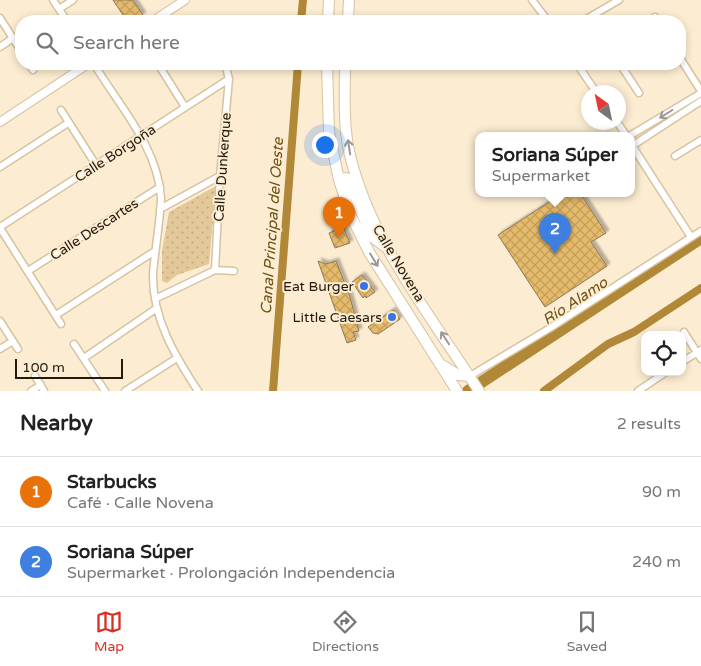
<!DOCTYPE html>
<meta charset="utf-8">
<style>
body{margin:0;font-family:"Varela Round",sans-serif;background:#f6f6f6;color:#222}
.controls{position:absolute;right:15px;bottom:15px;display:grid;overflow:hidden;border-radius:10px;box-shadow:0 2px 8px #0003}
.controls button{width:45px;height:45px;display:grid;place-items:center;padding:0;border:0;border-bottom:1px solid #e0e0e0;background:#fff;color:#222;font:25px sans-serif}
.compass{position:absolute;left:581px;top:85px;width:45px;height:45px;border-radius:50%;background:#fff;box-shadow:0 2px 8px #0003;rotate:327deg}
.scale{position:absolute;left:15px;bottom:12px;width:108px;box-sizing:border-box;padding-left:5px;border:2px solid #221a0e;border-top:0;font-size:14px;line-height:18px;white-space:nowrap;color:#221a0e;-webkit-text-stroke:4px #fcecd1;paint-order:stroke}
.you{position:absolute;left:324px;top:144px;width:18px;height:18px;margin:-12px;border:4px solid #fff;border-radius:50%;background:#1a73e8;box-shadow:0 0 0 8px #1a73e833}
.badge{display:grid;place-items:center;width:32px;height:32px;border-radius:50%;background:#d93025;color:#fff;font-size:16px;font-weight:700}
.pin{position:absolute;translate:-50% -41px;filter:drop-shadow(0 1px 2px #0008)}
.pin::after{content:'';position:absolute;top:26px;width:18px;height:15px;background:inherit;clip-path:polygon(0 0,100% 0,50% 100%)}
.popup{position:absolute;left:475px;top:132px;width:160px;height:65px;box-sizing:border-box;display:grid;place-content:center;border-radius:10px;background:#fff;filter:drop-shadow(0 1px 4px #0005);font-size:16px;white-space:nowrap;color:#767676}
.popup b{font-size:19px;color:#222}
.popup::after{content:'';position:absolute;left:50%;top:100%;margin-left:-10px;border:10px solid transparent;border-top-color:#fff}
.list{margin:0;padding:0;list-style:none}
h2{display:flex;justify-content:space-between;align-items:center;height:65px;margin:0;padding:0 20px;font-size:21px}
h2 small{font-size:16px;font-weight:400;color:#767676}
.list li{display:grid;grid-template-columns:32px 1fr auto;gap:15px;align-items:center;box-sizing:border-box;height:70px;padding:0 20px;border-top:1px solid #e0e0e0}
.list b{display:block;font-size:19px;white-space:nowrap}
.list p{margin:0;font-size:16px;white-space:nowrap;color:#767676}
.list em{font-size:16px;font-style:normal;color:#767676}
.icon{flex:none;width:28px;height:28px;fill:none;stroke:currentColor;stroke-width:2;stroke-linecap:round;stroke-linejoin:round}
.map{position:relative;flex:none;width:701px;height:391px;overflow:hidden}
.search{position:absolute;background:#fff;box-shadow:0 2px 8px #0003;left:15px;right:15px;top:15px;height:55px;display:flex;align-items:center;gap:12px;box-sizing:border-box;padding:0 18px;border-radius:20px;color:#767676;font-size:19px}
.sheet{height:205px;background:#fff}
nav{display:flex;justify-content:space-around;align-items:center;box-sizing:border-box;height:70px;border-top:1px solid #e0e0e0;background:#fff;font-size:14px;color:#767676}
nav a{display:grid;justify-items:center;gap:2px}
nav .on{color:#d93025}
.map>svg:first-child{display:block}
.green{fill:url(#green-dots)}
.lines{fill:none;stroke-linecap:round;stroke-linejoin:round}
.canal{stroke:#b18837;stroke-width:8}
.river{stroke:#b18837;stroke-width:12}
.building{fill:url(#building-cross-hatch);stroke:#8c7a5b;filter:url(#shadow)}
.minor-casing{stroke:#d6c3a2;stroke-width:9}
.tertiary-casing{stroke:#d6c3a2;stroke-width:10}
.primary-casing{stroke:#d6c3a2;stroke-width:12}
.minor{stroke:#fff;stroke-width:6}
.tertiary{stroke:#fff;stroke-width:8}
.primary{stroke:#fff;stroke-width:10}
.oneway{stroke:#9c9893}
.poi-dot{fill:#3774e2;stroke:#fcecd1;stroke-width:2}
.labels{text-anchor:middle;stroke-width:4;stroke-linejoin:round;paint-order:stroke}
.street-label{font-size:14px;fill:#221a0e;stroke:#fcecd1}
.poi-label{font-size:14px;fill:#221a0e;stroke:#fcecd1;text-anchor:end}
.water-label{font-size:15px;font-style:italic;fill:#6d5014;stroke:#fcecd1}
</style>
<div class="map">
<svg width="701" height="391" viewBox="0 0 701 391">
<defs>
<pattern id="green-dots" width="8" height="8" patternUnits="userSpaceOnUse" patternTransform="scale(1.25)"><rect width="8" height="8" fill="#e3c99a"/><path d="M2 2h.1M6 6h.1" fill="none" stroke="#c2ac84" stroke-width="1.8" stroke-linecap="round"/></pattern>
<pattern id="building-cross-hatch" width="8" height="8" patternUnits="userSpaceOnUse" patternTransform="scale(1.25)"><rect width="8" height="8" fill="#e5ba6b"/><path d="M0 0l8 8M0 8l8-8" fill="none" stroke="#c49f5c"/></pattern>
<filter id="shadow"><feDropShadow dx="3" dy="-3" stdDeviation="1" flood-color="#0004"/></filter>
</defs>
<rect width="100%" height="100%" fill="#fcecd1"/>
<path class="green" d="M216 186 209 264 177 275 167 283 162 281V251L169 212Z"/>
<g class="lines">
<path class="canal" d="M301 21 303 0
M273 391 298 64
M544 391 608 344 634 332 701 288"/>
<path class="river" d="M468 391 701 238"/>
</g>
<path class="building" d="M113 0H133L143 15 133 21H127Z
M563 193H580L606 233 591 242 607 266 545 307 498 235Z
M343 227 350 243 335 248 329 233Z
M318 261 326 264 336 261 350 297 359 331 353 332 356 340 347 343Z
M362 275 375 292 366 298 365 296 363 298 352 282Z
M393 310 400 319 378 334 373 333 368 327Z"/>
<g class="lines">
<g class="minor-casing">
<path id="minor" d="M53 0 67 21
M532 0 548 21
M59 9 73 0
M655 17 657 21
M0 18 21 51
M583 21 619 0
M0 47 13 38
M680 58 701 91
M29 64 33 70
M94 64C119 106 158 147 161 198 160 223 155 249 153 274 152 318 175 356 198 391
M158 64 185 107
M577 64 596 92
M620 64 639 93
M61 110 96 165
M617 122 626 135
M631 135 701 93
M631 144 691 237
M632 146 701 101
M675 156 701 140
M0 167 68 123
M160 209 220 176
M0 227 229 79
M0 228 61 324
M215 270 220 176 229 79 225 64
M28 271 160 187
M155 299 215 270 234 271
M56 315 155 251
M0 321 18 349
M684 332 701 359
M74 344 105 391
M0 349 13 341
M84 358 157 308
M682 362 701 350
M35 376 44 391
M470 376 550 328 701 231
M31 391 41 385
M125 391 177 358
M638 391 666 372"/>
</g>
<g class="tertiary-casing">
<path id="tertiary" d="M153 21 185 0
M0 122 88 64"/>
</g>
<g class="primary-casing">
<path id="primary" d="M328 21 329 0
M348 21 349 0
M327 64 329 132 339 180 351 216 369 252 457 391
M345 64C345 92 343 123 349 151 369 240 431 316 479 391
M339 180 346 178 348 179 371 236 384 246
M442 365 458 375 470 376"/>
</g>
<use href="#minor" class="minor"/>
<use href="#tertiary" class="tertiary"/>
<use href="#primary" class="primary"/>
</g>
<defs><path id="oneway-shaft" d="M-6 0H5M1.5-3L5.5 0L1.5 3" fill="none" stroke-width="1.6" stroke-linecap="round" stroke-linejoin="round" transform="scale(1.25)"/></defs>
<g class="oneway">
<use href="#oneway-shaft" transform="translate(666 114) rotate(148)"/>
<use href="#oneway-shaft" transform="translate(349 147) rotate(-99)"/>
<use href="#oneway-shaft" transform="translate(374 260) rotate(59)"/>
<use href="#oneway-shaft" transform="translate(445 338) rotate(-123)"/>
</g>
<g class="poi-dot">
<circle cx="364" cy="286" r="5"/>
<circle cx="392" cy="317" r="5"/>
</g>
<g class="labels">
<g class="street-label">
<text transform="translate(115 153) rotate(-33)" y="5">Calle Borgoña</text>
<text transform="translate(222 167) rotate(-86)" y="5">Calle Dunkerque</text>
<text transform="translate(94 229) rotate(-33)" y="5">Calle Descartes</text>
<text transform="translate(399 263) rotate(59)" y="5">Calle Novena</text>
</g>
<g class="poi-label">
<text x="354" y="291">Eat Burger</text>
<text x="382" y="322">Little Caesars</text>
</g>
<g class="water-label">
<text transform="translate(272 226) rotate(-86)" y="5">Canal Principal del Oeste</text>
<text transform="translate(575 301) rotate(-33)" y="5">Río Alamo</text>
</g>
</g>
</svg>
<div class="controls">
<button><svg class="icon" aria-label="locate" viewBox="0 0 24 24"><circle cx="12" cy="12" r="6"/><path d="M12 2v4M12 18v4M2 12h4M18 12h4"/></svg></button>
</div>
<svg class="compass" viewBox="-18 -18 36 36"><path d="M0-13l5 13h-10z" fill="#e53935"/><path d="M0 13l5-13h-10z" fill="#767676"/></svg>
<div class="scale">100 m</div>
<div class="you"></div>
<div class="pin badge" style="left:339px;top:238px;background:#e8710a">1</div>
<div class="pin badge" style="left:555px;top:254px;background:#3f7fe0">2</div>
<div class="popup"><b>Soriana Súper</b>Supermarket</div>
<div class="search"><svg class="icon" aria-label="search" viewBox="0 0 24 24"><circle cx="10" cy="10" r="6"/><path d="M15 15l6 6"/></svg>Search here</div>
</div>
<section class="sheet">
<h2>Nearby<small>2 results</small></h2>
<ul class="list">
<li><span class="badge" style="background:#e8710a">1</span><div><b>Starbucks</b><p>Café · Calle Novena</p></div><em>90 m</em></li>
<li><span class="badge" style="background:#3f7fe0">2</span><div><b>Soriana Súper</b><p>Supermarket · Prolongación Independencia</p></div><em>240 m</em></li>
</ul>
</section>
<nav>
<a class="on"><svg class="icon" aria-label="map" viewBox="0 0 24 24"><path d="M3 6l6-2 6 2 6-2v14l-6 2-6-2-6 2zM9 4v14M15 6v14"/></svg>Map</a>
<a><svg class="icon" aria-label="directions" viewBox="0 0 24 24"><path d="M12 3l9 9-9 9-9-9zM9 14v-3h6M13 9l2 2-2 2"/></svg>Directions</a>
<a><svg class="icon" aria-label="saved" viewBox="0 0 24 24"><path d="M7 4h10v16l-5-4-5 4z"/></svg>Saved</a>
</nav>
